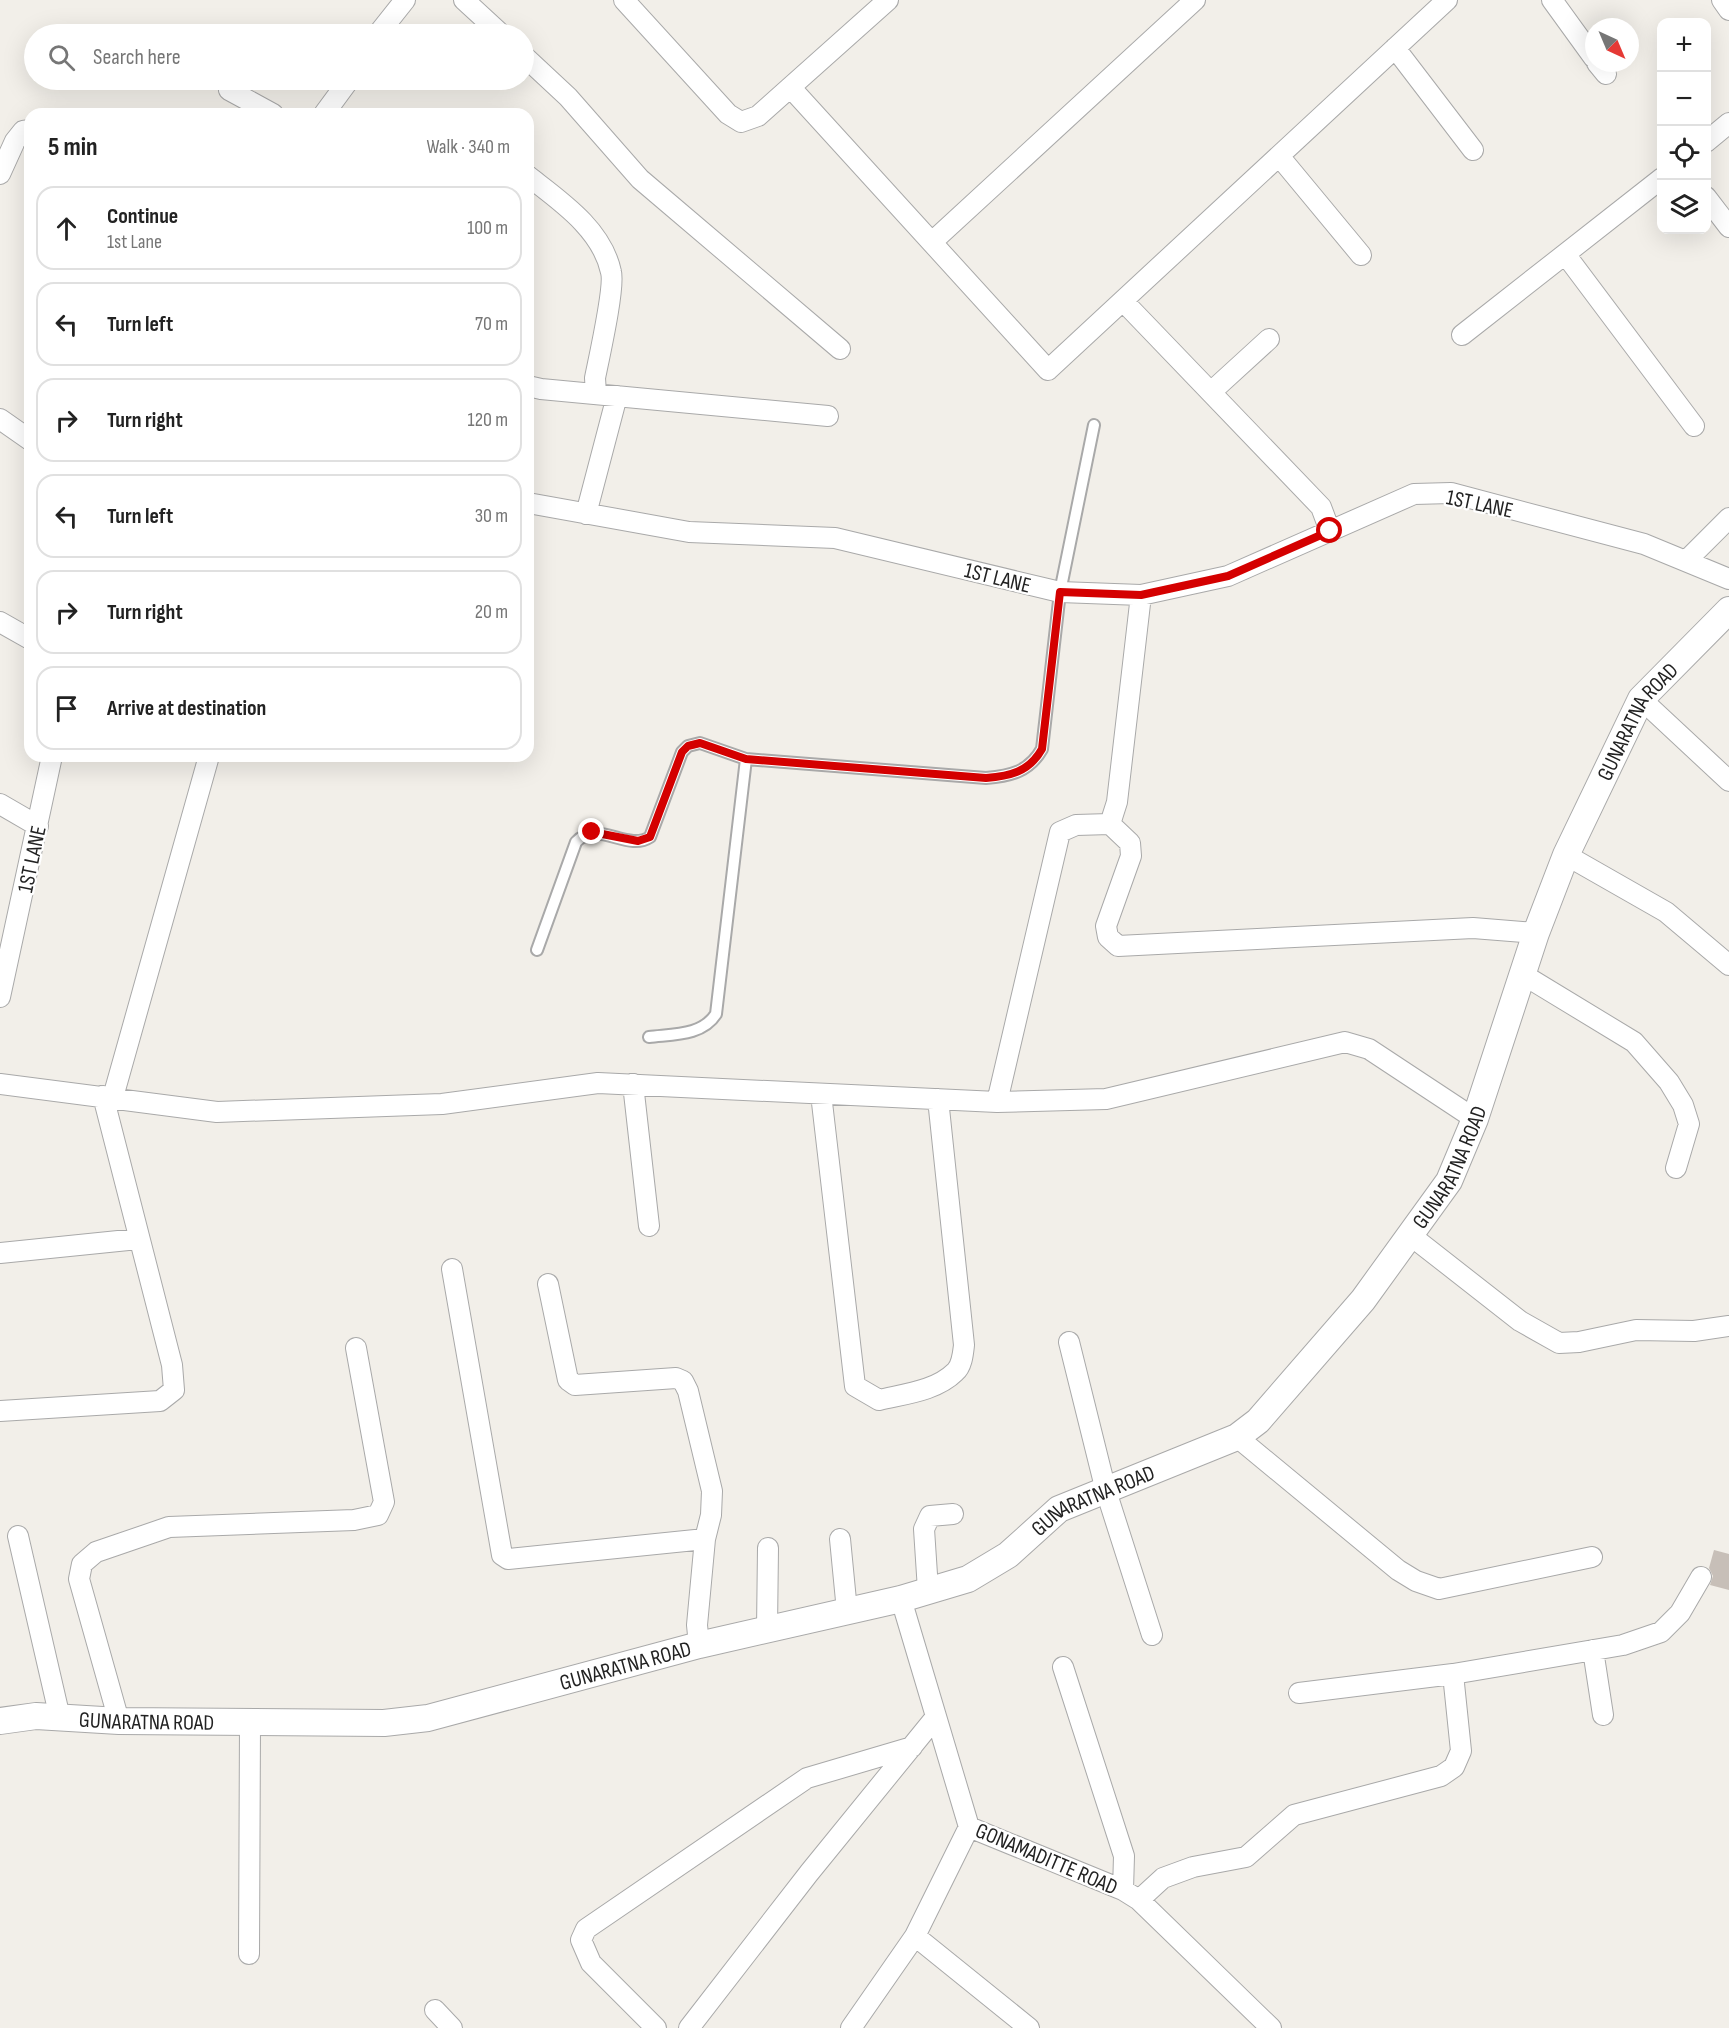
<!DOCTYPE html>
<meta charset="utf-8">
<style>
body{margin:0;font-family:"Sofia Sans Condensed",sans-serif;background:#f2f2f2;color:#222}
.controls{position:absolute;right:18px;top:18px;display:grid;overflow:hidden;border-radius:12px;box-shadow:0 6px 24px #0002}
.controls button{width:54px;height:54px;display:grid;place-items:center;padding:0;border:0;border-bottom:2px solid #e0e0e0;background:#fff;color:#222;font:30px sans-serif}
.compass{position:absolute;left:1585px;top:18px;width:54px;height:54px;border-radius:50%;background:#fff;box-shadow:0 6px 24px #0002;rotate:136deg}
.stop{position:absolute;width:18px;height:18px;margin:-14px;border:4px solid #d40000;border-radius:50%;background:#fff}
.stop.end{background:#d40000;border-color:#fff;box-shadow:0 2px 6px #0008}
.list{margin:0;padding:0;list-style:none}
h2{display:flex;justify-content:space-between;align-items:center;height:78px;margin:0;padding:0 24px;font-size:26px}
h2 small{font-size:20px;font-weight:400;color:#767676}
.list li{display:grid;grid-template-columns:39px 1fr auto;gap:18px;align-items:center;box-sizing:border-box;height:84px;margin:0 12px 12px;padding:0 12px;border:2px solid #e0e0e0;border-radius:18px}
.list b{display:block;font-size:22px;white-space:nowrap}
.list p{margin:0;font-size:20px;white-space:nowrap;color:#767676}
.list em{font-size:20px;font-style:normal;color:#767676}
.icon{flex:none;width:33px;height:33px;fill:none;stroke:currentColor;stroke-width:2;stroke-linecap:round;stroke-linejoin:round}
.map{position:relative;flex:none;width:1729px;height:2028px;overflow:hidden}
.search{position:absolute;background:#fff;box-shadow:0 6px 24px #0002;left:24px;top:24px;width:510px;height:66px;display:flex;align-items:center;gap:15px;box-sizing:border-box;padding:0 21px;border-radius:33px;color:#767676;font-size:22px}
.panel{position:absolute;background:#fff;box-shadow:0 6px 24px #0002;left:24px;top:108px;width:510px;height:654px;border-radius:18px}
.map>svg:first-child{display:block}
.building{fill:#c7bfb8}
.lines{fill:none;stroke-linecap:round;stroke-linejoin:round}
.service-casing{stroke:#a9a9a9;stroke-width:14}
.minor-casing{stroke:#a9a9a9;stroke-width:22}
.tertiary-casing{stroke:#a9a9a9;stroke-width:28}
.service{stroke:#fff;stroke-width:10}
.minor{stroke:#fff;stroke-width:20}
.tertiary{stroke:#fff;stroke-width:26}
.route{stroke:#d40000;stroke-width:8}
.labels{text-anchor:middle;stroke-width:4.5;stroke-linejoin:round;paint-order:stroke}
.street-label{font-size:22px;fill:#222;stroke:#fff}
</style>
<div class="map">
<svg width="1729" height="2028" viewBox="0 0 1729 2028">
<rect width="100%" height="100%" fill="#f2efe9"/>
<path class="building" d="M1714 1550 1729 1554V1590L1710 1585 1713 1576 1709 1568Z"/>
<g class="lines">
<g class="service-casing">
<path id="service" d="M537 950 576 842C598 819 627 852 650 837L682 752 688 746 700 743 746 759 986 778C1010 776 1029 772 1042 749L1060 592 1094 425
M649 1037C672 1034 702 1036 716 1014L746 759"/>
</g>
<g class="minor-casing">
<path id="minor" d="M464 0 501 34
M624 0 728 114 741 122 758 116 888 0
M1552 0 1594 58
M1722 0 1729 10
M378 34 405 0
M1395 48 1473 150
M524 56 568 97 640 179 840 349
M1597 63 1606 74
M791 88 1048 370 1447 0
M229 90 273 114
M324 114 349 80
M1706 142 1729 123
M1279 156 1361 255
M0 174 15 141 23 131 30 130
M528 176C560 201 602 229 611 272 615 287 599 358 595 378L596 394
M1706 197 1729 227
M932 242 1195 0
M1565 254 1694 426
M1123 301 1321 507 1330 531
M1462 335 1662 178
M528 386 541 389 828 416
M1211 392 1269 339
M0 419 30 440
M528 503 689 532 835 538 1060 592 1141 595 1228 576 1414 494 1451 493 1644 544 1729 579
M586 514 617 396
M1686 561 1729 518
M0 622 30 639
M1641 699 1729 781
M0 804 38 826
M1110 824 1130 843 1131 856 1106 926 1108 937 1118 946 1473 928 1536 933
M1566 855 1666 912 1729 965
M1522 974 1634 1042 1669 1082 1683 1105 1689 1124 1676 1168
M0 997 52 756
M0 1084 217 1112 442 1104 598 1083 997 1102 1106 1099 1345 1042 1369 1049 1475 1119
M633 1084 649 1226
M821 1094 855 1386 879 1400C904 1394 936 1391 955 1372 962 1366 963 1354 964 1345L938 1099
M113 1097 209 756
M997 1102 1060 832 1076 825 1110 824 1117 802 1141 595
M1410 1235 1520 1321 1559 1343 1579 1342 1636 1330 1694 1331 1729 1326
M0 1253 138 1239
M452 1269 502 1555 508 1559 705 1539
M548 1284 568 1380 575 1385 676 1378 683 1381 688 1391 712 1491 711 1515 705 1539 697 1625 699 1645
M1069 1342 1106 1491 1152 1635
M0 1411 160 1401 174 1390 172 1365 103 1096
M1237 1437 1398 1570 1416 1581 1439 1589 1592 1557
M18 1536 60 1718
M840 1539 847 1611
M928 1590 924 1529 930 1516 953 1514
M901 1599 969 1827 1123 1890 1139 1900 1271 2028
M767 1629 768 1548
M1593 1650 1603 1715
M1063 1667 1124 1856 1123 1890
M1453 1674 1623 1645 1661 1632 1680 1613 1701 1577
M119 1721 79 1579 82 1564 96 1552 169 1527 354 1520 378 1515 384 1502 356 1348
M1139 1900 1163 1878 1193 1867 1246 1857 1294 1815 1441 1776 1454 1767 1461 1751 1453 1674 1299 1693
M915 1936 1029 2028
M249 1954 250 1723
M435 2010 452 2028
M656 2028 591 1963 581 1940 586 1929 807 1778 912 1747
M689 2028 809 1873 935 1718
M851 2028 915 1936 969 1827"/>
</g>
<g class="tertiary-casing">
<g id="tertiary">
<path id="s1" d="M0 1721 36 1716 119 1721 384 1723 428 1718 699 1645 901 1599 968 1579 1008 1555 1059 1509 1237 1437 1258 1421 1363 1300 1449 1181 1475 1119 1536 933 1566 855 1641 699 1729 610"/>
</g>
</g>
<use href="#service" class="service"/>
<use href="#minor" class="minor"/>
<use href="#tertiary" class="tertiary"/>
</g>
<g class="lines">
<path class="route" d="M592 832 638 841 650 837 682 752 688 746 700 743 746 759 986 778C1010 776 1029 772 1042 749L1060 592 1141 595 1228 576 1330 531"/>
</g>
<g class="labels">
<g class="street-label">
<text transform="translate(1480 503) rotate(12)" y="8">1ST LANE</text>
<text transform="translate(998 577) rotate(14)" y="8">1ST LANE</text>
<text dy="8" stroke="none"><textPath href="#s1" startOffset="2126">GUNARATNA ROAD</textPath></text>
<text transform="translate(31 859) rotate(-78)" y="8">1ST LANE</text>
<text dy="8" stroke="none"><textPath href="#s1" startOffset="1640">GUNARATNA ROAD</textPath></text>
<text dy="8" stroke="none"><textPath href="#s1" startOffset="1136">GUNARATNA ROAD</textPath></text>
<text dy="8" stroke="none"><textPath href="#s1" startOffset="633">GUNARATNA ROAD</textPath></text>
<text dy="8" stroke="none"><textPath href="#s1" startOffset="147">GUNARATNA ROAD</textPath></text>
<text transform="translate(1047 1858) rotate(23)" y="8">GONAMADITTE ROAD</text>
</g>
</g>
</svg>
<div class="controls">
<button>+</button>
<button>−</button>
<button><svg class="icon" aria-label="locate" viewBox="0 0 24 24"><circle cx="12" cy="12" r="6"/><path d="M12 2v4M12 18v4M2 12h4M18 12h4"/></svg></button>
<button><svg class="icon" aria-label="layers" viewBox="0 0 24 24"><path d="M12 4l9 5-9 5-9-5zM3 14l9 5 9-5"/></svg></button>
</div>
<svg class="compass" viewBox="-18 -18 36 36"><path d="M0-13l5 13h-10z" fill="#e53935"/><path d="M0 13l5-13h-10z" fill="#767676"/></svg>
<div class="stop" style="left:1330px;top:531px"></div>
<div class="stop end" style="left:592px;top:832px"></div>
<div class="search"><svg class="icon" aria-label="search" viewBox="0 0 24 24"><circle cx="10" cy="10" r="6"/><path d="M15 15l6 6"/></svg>Search here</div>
<section class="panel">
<h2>5 min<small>Walk · 340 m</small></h2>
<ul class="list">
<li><svg class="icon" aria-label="ahead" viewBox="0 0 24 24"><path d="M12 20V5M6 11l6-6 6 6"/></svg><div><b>Continue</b><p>1st Lane</p></div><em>100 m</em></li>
<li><svg class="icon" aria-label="left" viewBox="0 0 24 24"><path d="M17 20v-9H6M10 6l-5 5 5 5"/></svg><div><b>Turn left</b></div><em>70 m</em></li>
<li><svg class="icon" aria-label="right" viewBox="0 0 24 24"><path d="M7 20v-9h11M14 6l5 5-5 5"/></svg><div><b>Turn right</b></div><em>120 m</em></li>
<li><svg class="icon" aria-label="left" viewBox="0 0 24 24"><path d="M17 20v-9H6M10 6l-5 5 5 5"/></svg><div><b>Turn left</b></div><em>30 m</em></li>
<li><svg class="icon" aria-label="right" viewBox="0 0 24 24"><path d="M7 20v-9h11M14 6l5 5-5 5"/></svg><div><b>Turn right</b></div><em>20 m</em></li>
<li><svg class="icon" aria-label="arrive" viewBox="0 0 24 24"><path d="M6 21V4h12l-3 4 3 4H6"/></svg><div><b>Arrive at destination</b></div></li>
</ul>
</section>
</div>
